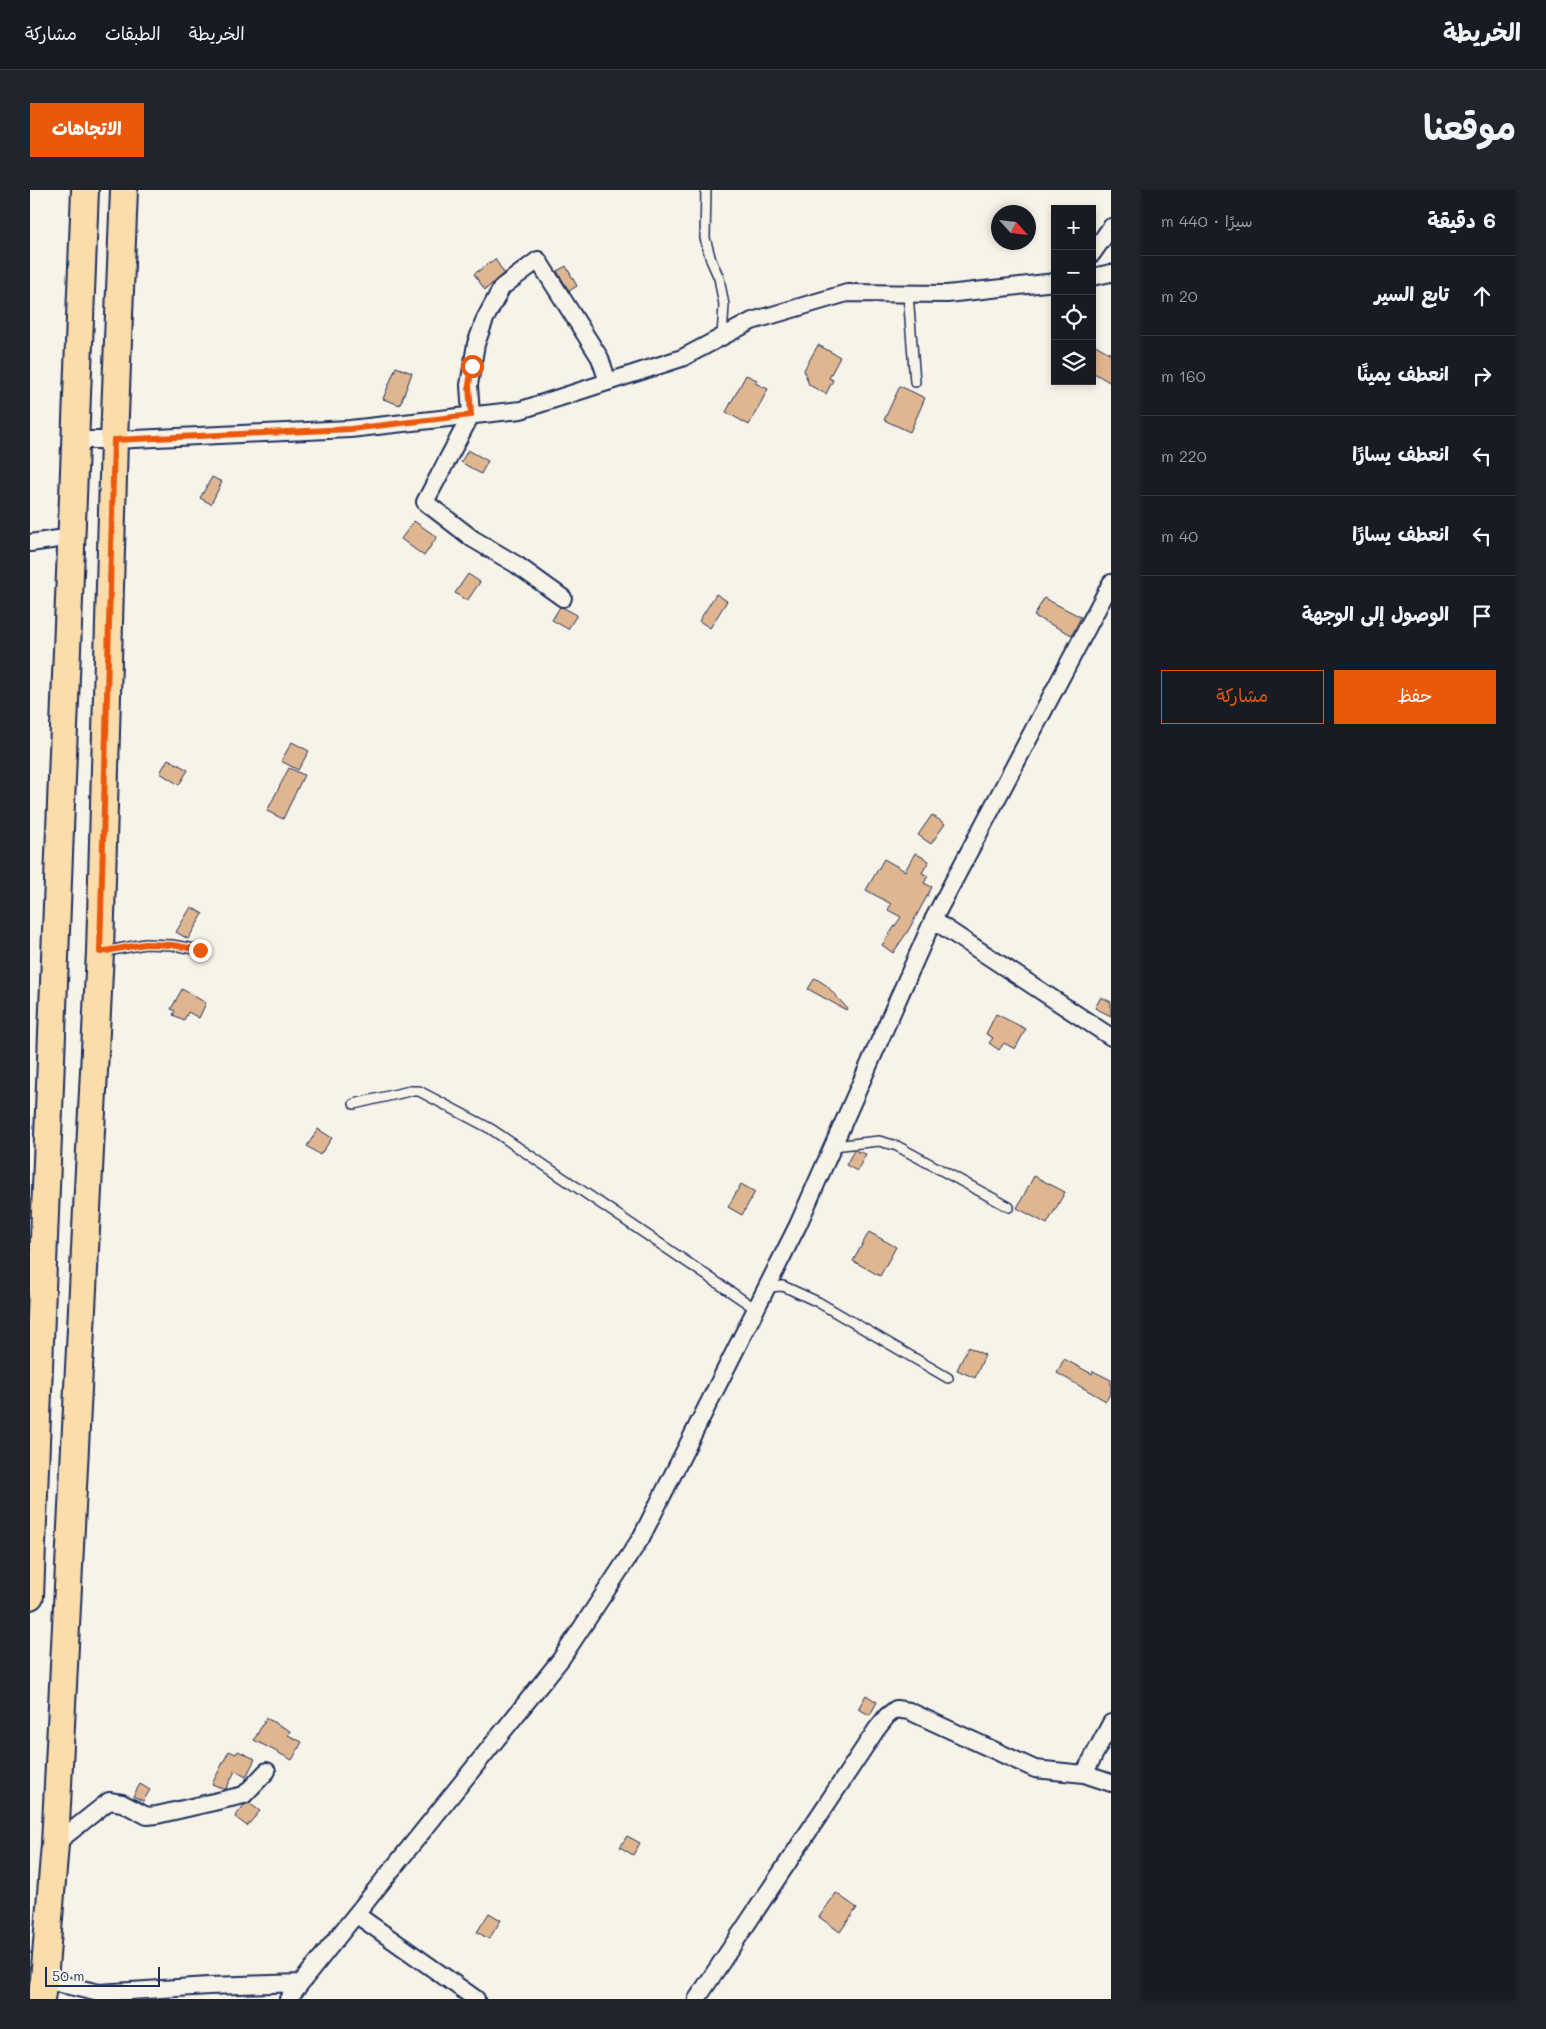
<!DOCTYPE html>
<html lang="ar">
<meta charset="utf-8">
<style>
body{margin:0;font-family:Mali,"Playpen Sans Arabic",sans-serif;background:#20242c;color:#f1f3f6;direction:rtl}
.controls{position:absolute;right:15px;top:15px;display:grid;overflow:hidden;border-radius:0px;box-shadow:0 2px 8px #0003}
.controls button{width:45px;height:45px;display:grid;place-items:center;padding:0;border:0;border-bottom:1px solid #363941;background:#171b24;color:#f1f3f6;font:25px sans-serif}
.compass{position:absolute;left:961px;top:15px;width:45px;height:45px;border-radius:50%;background:#171b24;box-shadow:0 2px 8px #0003;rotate:117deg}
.scale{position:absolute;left:15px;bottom:12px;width:115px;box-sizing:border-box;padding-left:5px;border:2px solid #1b2f5e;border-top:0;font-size:14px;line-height:18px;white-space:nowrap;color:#1b2f5e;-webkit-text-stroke:4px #f7f3e8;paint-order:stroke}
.stop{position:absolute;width:15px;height:15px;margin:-11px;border:4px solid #ea580c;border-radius:50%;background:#fff}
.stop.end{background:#ea580c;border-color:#fff;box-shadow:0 1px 5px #0008}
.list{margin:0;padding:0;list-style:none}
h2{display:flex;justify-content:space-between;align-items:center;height:65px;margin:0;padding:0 20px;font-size:21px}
h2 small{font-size:16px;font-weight:400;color:#9ea1a6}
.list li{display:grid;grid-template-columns:32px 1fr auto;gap:15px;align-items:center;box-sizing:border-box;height:80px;padding:0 20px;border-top:1px solid #363941}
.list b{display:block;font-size:19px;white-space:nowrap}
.list em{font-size:16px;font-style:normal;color:#9ea1a6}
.actions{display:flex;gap:10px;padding:15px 20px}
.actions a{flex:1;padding:11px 0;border:1px solid #ea580c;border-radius:0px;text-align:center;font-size:18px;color:#ea580c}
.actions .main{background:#ea580c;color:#fff}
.icon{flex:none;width:28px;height:28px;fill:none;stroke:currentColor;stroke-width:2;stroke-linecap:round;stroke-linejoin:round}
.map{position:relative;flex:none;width:1081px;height:1809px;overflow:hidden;direction:ltr;border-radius:0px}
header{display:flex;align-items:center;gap:30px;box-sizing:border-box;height:70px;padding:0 25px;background:#171b24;border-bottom:1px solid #363941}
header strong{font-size:24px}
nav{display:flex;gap:28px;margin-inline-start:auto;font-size:18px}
.intro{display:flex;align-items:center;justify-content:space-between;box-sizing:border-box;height:120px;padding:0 30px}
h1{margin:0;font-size:35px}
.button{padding:12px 22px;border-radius:0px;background:#ea580c;color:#fff;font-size:18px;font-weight:700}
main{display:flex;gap:30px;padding:0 30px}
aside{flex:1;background:#171b24;border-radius:0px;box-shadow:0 2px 8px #0003}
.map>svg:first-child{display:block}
.building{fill:#e0b690;stroke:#1b2f5e}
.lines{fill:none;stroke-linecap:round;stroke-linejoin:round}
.service-casing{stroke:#1b2f5e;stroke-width:12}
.minor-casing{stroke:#1b2f5e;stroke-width:20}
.primary-casing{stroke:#1b2f5e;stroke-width:30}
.service{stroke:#f7f3e8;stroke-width:9}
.minor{stroke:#f7f3e8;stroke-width:16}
.primary{stroke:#fbddab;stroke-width:26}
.route{stroke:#ea580c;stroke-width:6}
</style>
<header>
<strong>الخريطة</strong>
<nav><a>الخريطة</a><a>الطبقات</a><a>مشاركة</a></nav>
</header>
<div class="intro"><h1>موقعنا</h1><a class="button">الاتجاهات</a></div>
<main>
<aside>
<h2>6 دقيقة<small>سيرًا · 440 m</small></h2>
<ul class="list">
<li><svg class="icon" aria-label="ahead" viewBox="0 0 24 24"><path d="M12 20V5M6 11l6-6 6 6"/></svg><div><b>تابع السير</b></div><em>20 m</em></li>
<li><svg class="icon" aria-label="right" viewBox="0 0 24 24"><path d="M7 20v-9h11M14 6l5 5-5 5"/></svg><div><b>انعطف يمينًا</b></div><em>160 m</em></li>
<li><svg class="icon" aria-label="left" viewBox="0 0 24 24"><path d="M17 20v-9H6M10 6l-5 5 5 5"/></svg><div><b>انعطف يسارًا</b></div><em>220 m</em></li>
<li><svg class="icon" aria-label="left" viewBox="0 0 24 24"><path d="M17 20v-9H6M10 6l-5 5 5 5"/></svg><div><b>انعطف يسارًا</b></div><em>40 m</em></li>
<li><svg class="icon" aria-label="arrive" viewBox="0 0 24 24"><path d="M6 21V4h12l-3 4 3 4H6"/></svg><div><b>الوصول إلى الوجهة</b></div></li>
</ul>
<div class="actions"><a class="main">حفظ</a><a>مشاركة</a></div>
</aside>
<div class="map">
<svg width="1081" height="1809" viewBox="0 0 1081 1809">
<rect width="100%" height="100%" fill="#f7f3e8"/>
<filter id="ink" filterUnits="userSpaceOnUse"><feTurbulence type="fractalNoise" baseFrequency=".02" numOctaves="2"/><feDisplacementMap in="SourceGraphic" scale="10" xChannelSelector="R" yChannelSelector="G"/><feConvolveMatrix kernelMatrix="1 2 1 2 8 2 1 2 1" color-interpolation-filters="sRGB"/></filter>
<g filter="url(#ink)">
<path class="building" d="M465 69 474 83 455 100 444 84Z
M536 76 547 96 539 101 527 81Z
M1062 153 1081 164V193L1062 182Z
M788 155 810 167 799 188 803 190 796 204 779 195 774 180Z
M366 177 382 183 370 215 353 209Z
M716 185 727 190 725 193 738 199 719 235 696 222Z
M870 196 895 208 880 242 854 230Z
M438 260 458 271 451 284 431 272Z
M182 287 192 292 181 314 170 308Z
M384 331 407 347 394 366 371 349Z
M438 384 450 392 437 411 425 403Z
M686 404 697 411 680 438 669 431Z
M1014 408 1051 427 1042 445 1004 426Z
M530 417 534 418 547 425 538 439 522 430Z
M262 552 279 561 268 580 251 571Z
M138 569 158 580 149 595 130 583Z
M259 578 274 585 253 629 237 621Z
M902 625 915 634 901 654 888 645Z
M885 663 899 671 892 683 898 686 894 693 902 697 878 741 863 763 852 755 871 727 858 720 861 714 836 700 854 669 875 681Z
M161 717 173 724 158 749 146 742Z
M785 788 796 795 817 818 816 820 778 799Z
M152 799 176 813 169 828 158 822 154 830 143 825 145 821 141 819Z
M1071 807 1081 812V826L1065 818Z
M966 824 996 839 985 859 974 853 969 860 959 853 963 848 956 844Z
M288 939 302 948 290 965 277 956Z
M824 960 836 964 827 981 816 975Z
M1004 986 1035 1002 1017 1034 987 1018Z
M711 994 725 1002 712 1025 698 1017Z
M839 1042 866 1057 850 1086 823 1071Z
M938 1157 955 1165 945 1188 927 1180Z
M1034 1169 1062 1184 1063 1181 1081 1190V1202L1076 1211 1027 1183Z
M836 1505 847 1512 840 1525 828 1519Z
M236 1528 260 1541 258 1545 272 1552 262 1570 224 1550Z
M199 1561 206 1564 208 1561 225 1569 216 1587 205 1581 196 1599H194L182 1594Z
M110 1594 120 1600 113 1611 103 1606Z
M219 1613 230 1621 217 1636 205 1627 214 1615Z
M597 1646 610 1653 603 1665 590 1657Z
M806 1703 827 1718 810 1742 789 1727Z
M459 1723 471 1730 459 1749 447 1742Z"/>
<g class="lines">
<g class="service-casing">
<path id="service" d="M676 0 675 48 681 70 689 88 694 115 692 147
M878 104 885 192
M72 762 115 754 142 755 170 760
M324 914 380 901H389L461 939 726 1119
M803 956 849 951 867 956 979 1017
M737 1097 753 1096 788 1112 918 1188"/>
</g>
<g class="minor-casing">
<path id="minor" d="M1062 64 1081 37
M1062 87 1081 83
M46 250H84L320 239 491 220 652 168 722 131 817 103 917 104 1025 92
M0 353 42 347
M533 408 487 375 443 349 395 312 441 225 439 195 446 154 455 129 472 97 508 70 570 168 578 192
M903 730 1081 847
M1054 1584 1081 1533
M25 1654 79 1611 92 1613 117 1626 127 1625 214 1605 237 1581
M327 1725 446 1809
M14 1790 69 1803 179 1796 271 1793
M258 1809 531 1469 611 1348 768 1035 903 730 1081 393
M667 1809 846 1540 857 1526 866 1519 879 1521 1005 1579 1054 1584 1081 1593"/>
</g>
<g class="primary-casing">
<path id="primary" d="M0 1406 55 0
M11 1809 14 1790 25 1654 70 762 84 250 94 0"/>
</g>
<use href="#service" class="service"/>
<use href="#minor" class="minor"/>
<use href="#primary" class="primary"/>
</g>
</g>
<g class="lines" filter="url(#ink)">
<path class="route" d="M170 760 142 755 115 754 70 762 84 250 320 239 441 225 439 195 442 176"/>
</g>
</svg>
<div class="controls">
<button>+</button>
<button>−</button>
<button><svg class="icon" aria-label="locate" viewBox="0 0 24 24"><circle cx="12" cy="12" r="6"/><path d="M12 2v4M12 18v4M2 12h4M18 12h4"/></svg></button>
<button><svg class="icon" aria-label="layers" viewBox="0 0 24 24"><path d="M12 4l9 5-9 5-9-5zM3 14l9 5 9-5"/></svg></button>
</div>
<svg class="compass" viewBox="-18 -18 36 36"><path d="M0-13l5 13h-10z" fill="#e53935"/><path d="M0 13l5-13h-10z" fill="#9ea1a6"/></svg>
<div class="scale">50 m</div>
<div class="stop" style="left:442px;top:176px"></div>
<div class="stop end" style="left:170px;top:760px"></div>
</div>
</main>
